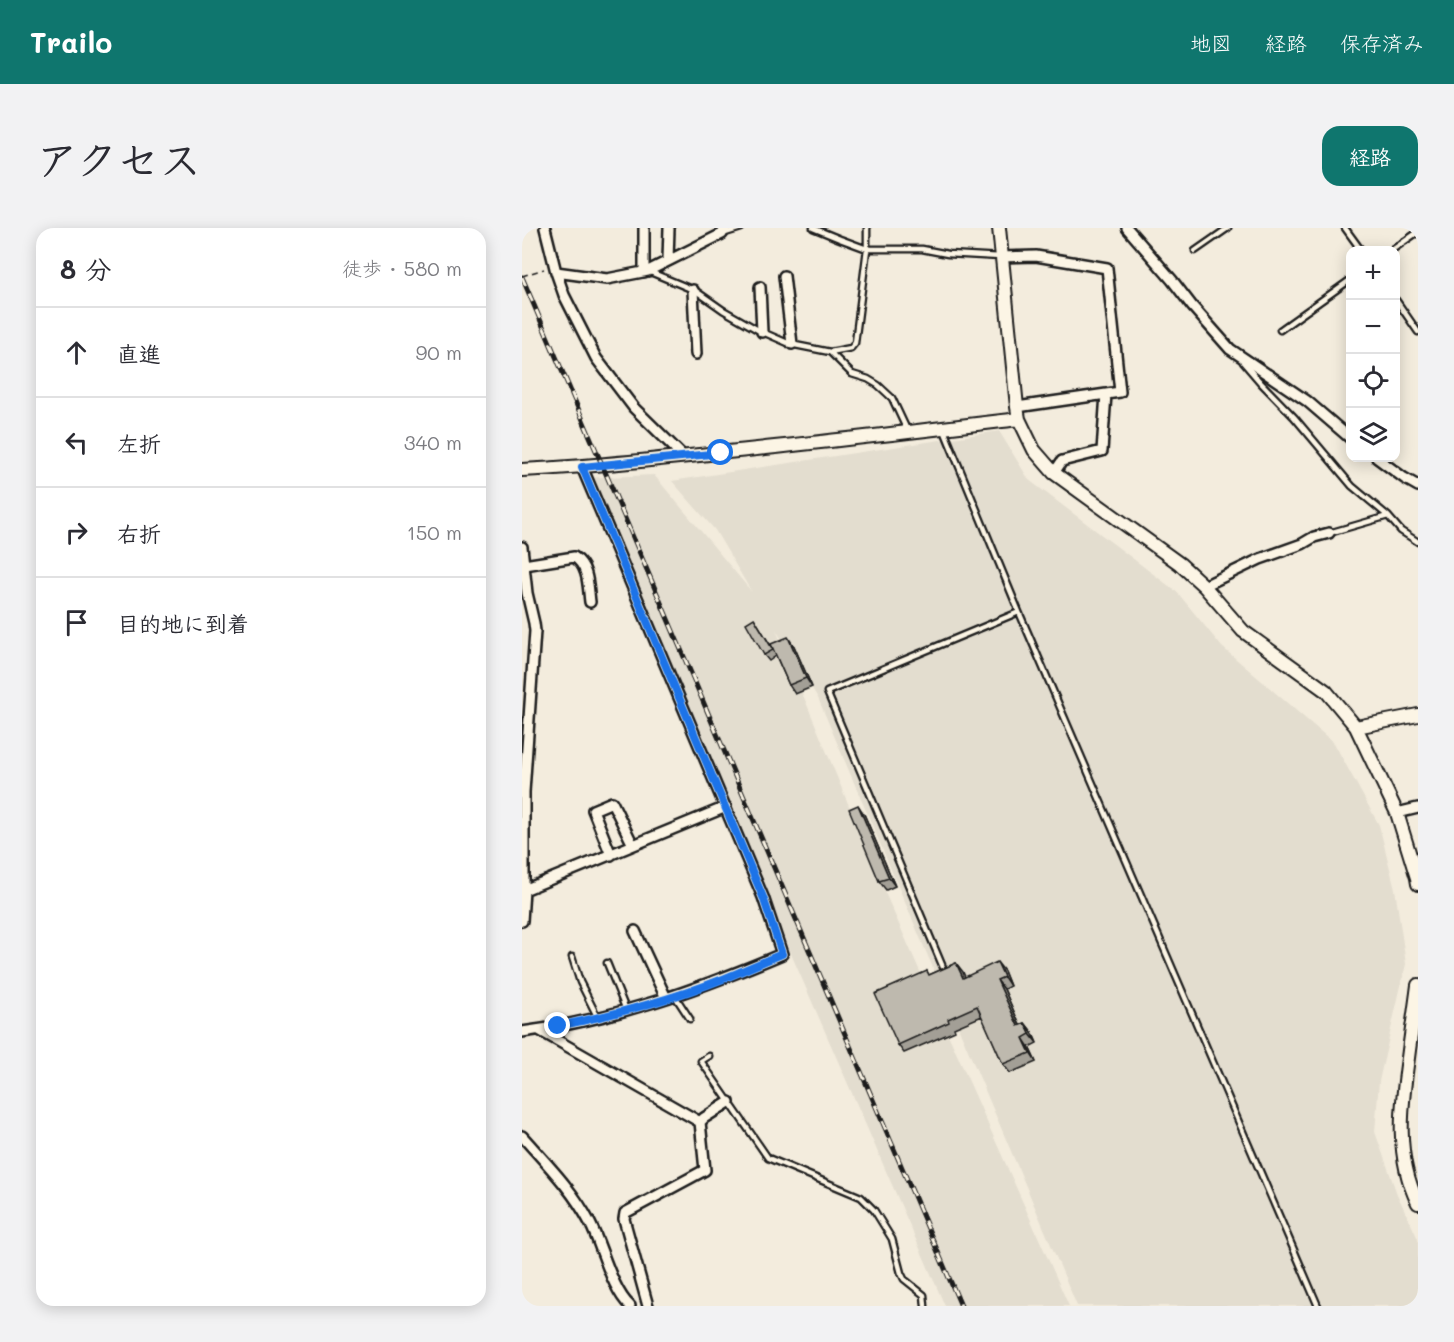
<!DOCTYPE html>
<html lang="ja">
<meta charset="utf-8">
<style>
body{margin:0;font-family:Mali,"Klee One",sans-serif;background:#f2f2f3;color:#2b2b33}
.controls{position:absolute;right:18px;top:18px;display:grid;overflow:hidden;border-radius:12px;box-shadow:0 3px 15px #0003}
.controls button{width:54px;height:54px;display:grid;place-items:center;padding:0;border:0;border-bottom:2px solid #e1e1e2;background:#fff;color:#2b2b33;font:30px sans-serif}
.stop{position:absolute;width:18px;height:18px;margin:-14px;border:4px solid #1a73e8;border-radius:50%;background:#fff}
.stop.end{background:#1a73e8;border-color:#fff;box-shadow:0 2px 6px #0008}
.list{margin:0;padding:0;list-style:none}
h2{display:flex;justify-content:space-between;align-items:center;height:78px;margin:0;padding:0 24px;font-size:26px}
h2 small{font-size:20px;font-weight:400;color:#7c7c81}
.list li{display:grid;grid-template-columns:39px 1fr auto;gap:18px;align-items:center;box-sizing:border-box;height:90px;padding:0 24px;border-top:2px solid #e1e1e2}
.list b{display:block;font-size:22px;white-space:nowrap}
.list em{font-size:20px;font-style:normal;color:#7c7c81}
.icon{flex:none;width:33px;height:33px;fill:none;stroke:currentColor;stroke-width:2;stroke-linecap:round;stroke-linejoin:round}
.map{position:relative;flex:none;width:896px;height:1078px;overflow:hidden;border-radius:18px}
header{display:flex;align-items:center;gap:36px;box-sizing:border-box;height:84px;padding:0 30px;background:#0f766e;color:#fff}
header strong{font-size:28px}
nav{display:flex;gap:33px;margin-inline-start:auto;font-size:21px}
.intro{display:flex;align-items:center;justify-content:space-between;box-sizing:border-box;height:144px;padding:0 36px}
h1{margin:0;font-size:42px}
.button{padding:15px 27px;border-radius:18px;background:#0f766e;color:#fff;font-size:21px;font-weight:700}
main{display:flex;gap:36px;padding:0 36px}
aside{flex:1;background:#fff;border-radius:18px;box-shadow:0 3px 15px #0003}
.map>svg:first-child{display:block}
.built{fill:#e3ddcf}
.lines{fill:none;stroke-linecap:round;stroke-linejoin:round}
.service-casing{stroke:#1c1c1c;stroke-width:9}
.minor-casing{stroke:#1c1c1c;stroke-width:14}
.tertiary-casing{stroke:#1c1c1c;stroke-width:16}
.path{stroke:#1c1c1c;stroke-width:1.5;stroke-dasharray:6 4.5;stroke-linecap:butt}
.service{stroke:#fcf5e5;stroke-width:4.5}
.minor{stroke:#fcf5e5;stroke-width:9}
.tertiary{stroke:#fcf5e5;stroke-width:12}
.rail-casing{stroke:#1c1c1c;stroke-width:5}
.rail{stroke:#fcf5e5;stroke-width:3;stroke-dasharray:9;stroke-linecap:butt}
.wall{fill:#a39f96;stroke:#1c1c1c;stroke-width:1.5}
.shaded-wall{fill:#85827a;stroke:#1c1c1c;stroke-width:1.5}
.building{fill:#beb9ae;stroke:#1c1c1c;stroke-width:1.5}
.route{stroke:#1a73e8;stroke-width:8}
</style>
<header>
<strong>Trailo</strong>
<nav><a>地図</a><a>経路</a><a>保存済み</a></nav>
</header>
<div class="intro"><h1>アクセス</h1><a class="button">経路</a></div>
<main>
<aside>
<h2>8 分<small>徒歩 · 580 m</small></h2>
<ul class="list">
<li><svg class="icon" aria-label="ahead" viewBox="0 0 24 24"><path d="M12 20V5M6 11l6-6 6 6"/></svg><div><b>直進</b></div><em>90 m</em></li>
<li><svg class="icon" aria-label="left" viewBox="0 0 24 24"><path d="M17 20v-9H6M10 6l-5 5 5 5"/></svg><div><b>左折</b></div><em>340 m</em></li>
<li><svg class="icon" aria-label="right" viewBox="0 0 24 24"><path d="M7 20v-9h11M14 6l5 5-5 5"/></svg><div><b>右折</b></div><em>150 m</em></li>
<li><svg class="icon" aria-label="arrive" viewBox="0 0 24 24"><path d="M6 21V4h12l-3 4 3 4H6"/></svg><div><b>目的地に到着</b></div></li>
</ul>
</aside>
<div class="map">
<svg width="896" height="1078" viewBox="0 0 896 1078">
<rect width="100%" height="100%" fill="#f3ecdd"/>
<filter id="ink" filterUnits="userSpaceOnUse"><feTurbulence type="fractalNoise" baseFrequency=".0167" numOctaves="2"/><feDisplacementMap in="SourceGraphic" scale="12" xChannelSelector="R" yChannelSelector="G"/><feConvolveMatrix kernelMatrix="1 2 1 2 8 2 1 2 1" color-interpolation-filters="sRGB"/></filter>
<g filter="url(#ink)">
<path class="built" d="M477 203 507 252 655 364 700 419 812 515 857 597 873 661 884 736 857 853 853 904 875 966 896 1011V1078H555L296 470 254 402 364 667 547 1078H423L61 250 132 247 229 363 193 302 150 253Z"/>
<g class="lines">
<g class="service-casing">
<path id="service" d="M291 0 318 11 345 21H400L426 26 479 29
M823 0 839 22
M200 6 219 0
M870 22 896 4
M673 23 706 0
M126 43 174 63 201 82 236 102 268 116 308 124 330 146 346 151 356 157 370 170 385 202
M874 72 896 104
M758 102 828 52
M308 124 329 120 333 115 345 21V0
M721 134 739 155 772 189 830 258 866 288 879 303 896 314
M422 202 497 384 796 1078
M807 305 866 288
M50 729 58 754 76 790
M85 735 104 782
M423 744 305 464 497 384
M153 768 168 791
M187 828 179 833 246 930 339 969 352 982 370 1011 379 1045 382 1051 402 1067 403 1078"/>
</g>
<g class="minor-casing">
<path id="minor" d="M23 0 34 44 85 51 126 43 200 6 203 0
M605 0 650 52 670 78 708 121 785 173 828 210
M479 29 514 28 585 40 598 164 495 179
M146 32 147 0
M34 44 42 67 74 130 112 180 162 229
M122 44V0
M262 48 270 116
M238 59 240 104
M171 62 174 126
M855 230 882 250 896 258
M532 245 540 233 580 223 584 166
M0 319 5 365 12 395 13 403 2 564V662L0 693
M2 337 52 329C67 338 66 359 68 374
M682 358 738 331 780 316 792 309 807 305
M875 585 896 580
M89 627 71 582 90 574 111 617
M2 662 204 579
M113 703 144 770
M17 802 178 894
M0 804C91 792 177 761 260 726L241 669 60 239
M0 908C24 935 51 962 68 995 80 1018 90 1062 108 1078
M126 1078 102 991 103 985 183 942 178 894 182 890 207 874"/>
</g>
<g class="tertiary-casing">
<path id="tertiary" d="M477 0 495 179 497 191 512 222 532 245 658 336 682 358 721 403 804 463 834 499 875 585 895 650 896 656
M0 242C66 239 131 232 196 225 296 215 396 203 497 191
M834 499 896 487
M896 757C893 781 889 806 886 830 879 880 873 928 896 975"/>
</g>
<path class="path" d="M0 48 22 41"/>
<use href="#service" class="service"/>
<use href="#minor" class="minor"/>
<use href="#tertiary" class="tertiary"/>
<g class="rail-casing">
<path id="rail" d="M0 49 439 1078"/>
</g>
<use href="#rail" class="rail"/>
</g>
<path class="wall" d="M232 390 252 423 272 418 290 459 273 466 267 457 254 428 247 433 242 427Z
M342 586 373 658 364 662 357 653Z
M434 735 443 749 482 743 488 758 482 761 498 797 503 795 510 804 515 815 507 819 514 834 488 845 481 836 460 788 432 800 433 803 382 825 376 817 405 743 407 747Z"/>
<path class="shaded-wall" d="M266 409 272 418 290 459 284 450Z
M336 577 342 586 373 658 367 650Z
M475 734 482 743 488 758 482 749Z
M434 735 441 744 447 759 441 750Z
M475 752 482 761 502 807 496 798Z
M503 795 510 804 515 815 508 806Z
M501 810 507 819 514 834 508 825Z"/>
<path class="building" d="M232 390 251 422 242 427 224 395Z
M266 409 284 450 267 457 249 416Z
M336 577 367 650 357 653 327 581Z
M475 734 482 749 475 752 496 798 503 795 508 806 501 810 508 825 481 836 455 778 426 791 427 794 376 817 353 766 405 743 407 747 434 735 441 750Z"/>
</g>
<g class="lines" filter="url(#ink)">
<path class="route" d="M36 798C92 787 148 772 201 751 221 743 240 734 260 726L241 669 60 239 199 225"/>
</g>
</svg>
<div class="controls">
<button>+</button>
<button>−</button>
<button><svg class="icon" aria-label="locate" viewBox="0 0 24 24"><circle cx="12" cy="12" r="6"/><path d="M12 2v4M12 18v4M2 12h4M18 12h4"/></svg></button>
<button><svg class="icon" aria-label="layers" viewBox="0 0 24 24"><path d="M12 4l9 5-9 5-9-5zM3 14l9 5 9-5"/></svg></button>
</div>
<div class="stop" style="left:199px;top:225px"></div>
<div class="stop end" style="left:36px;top:798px"></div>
</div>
</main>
